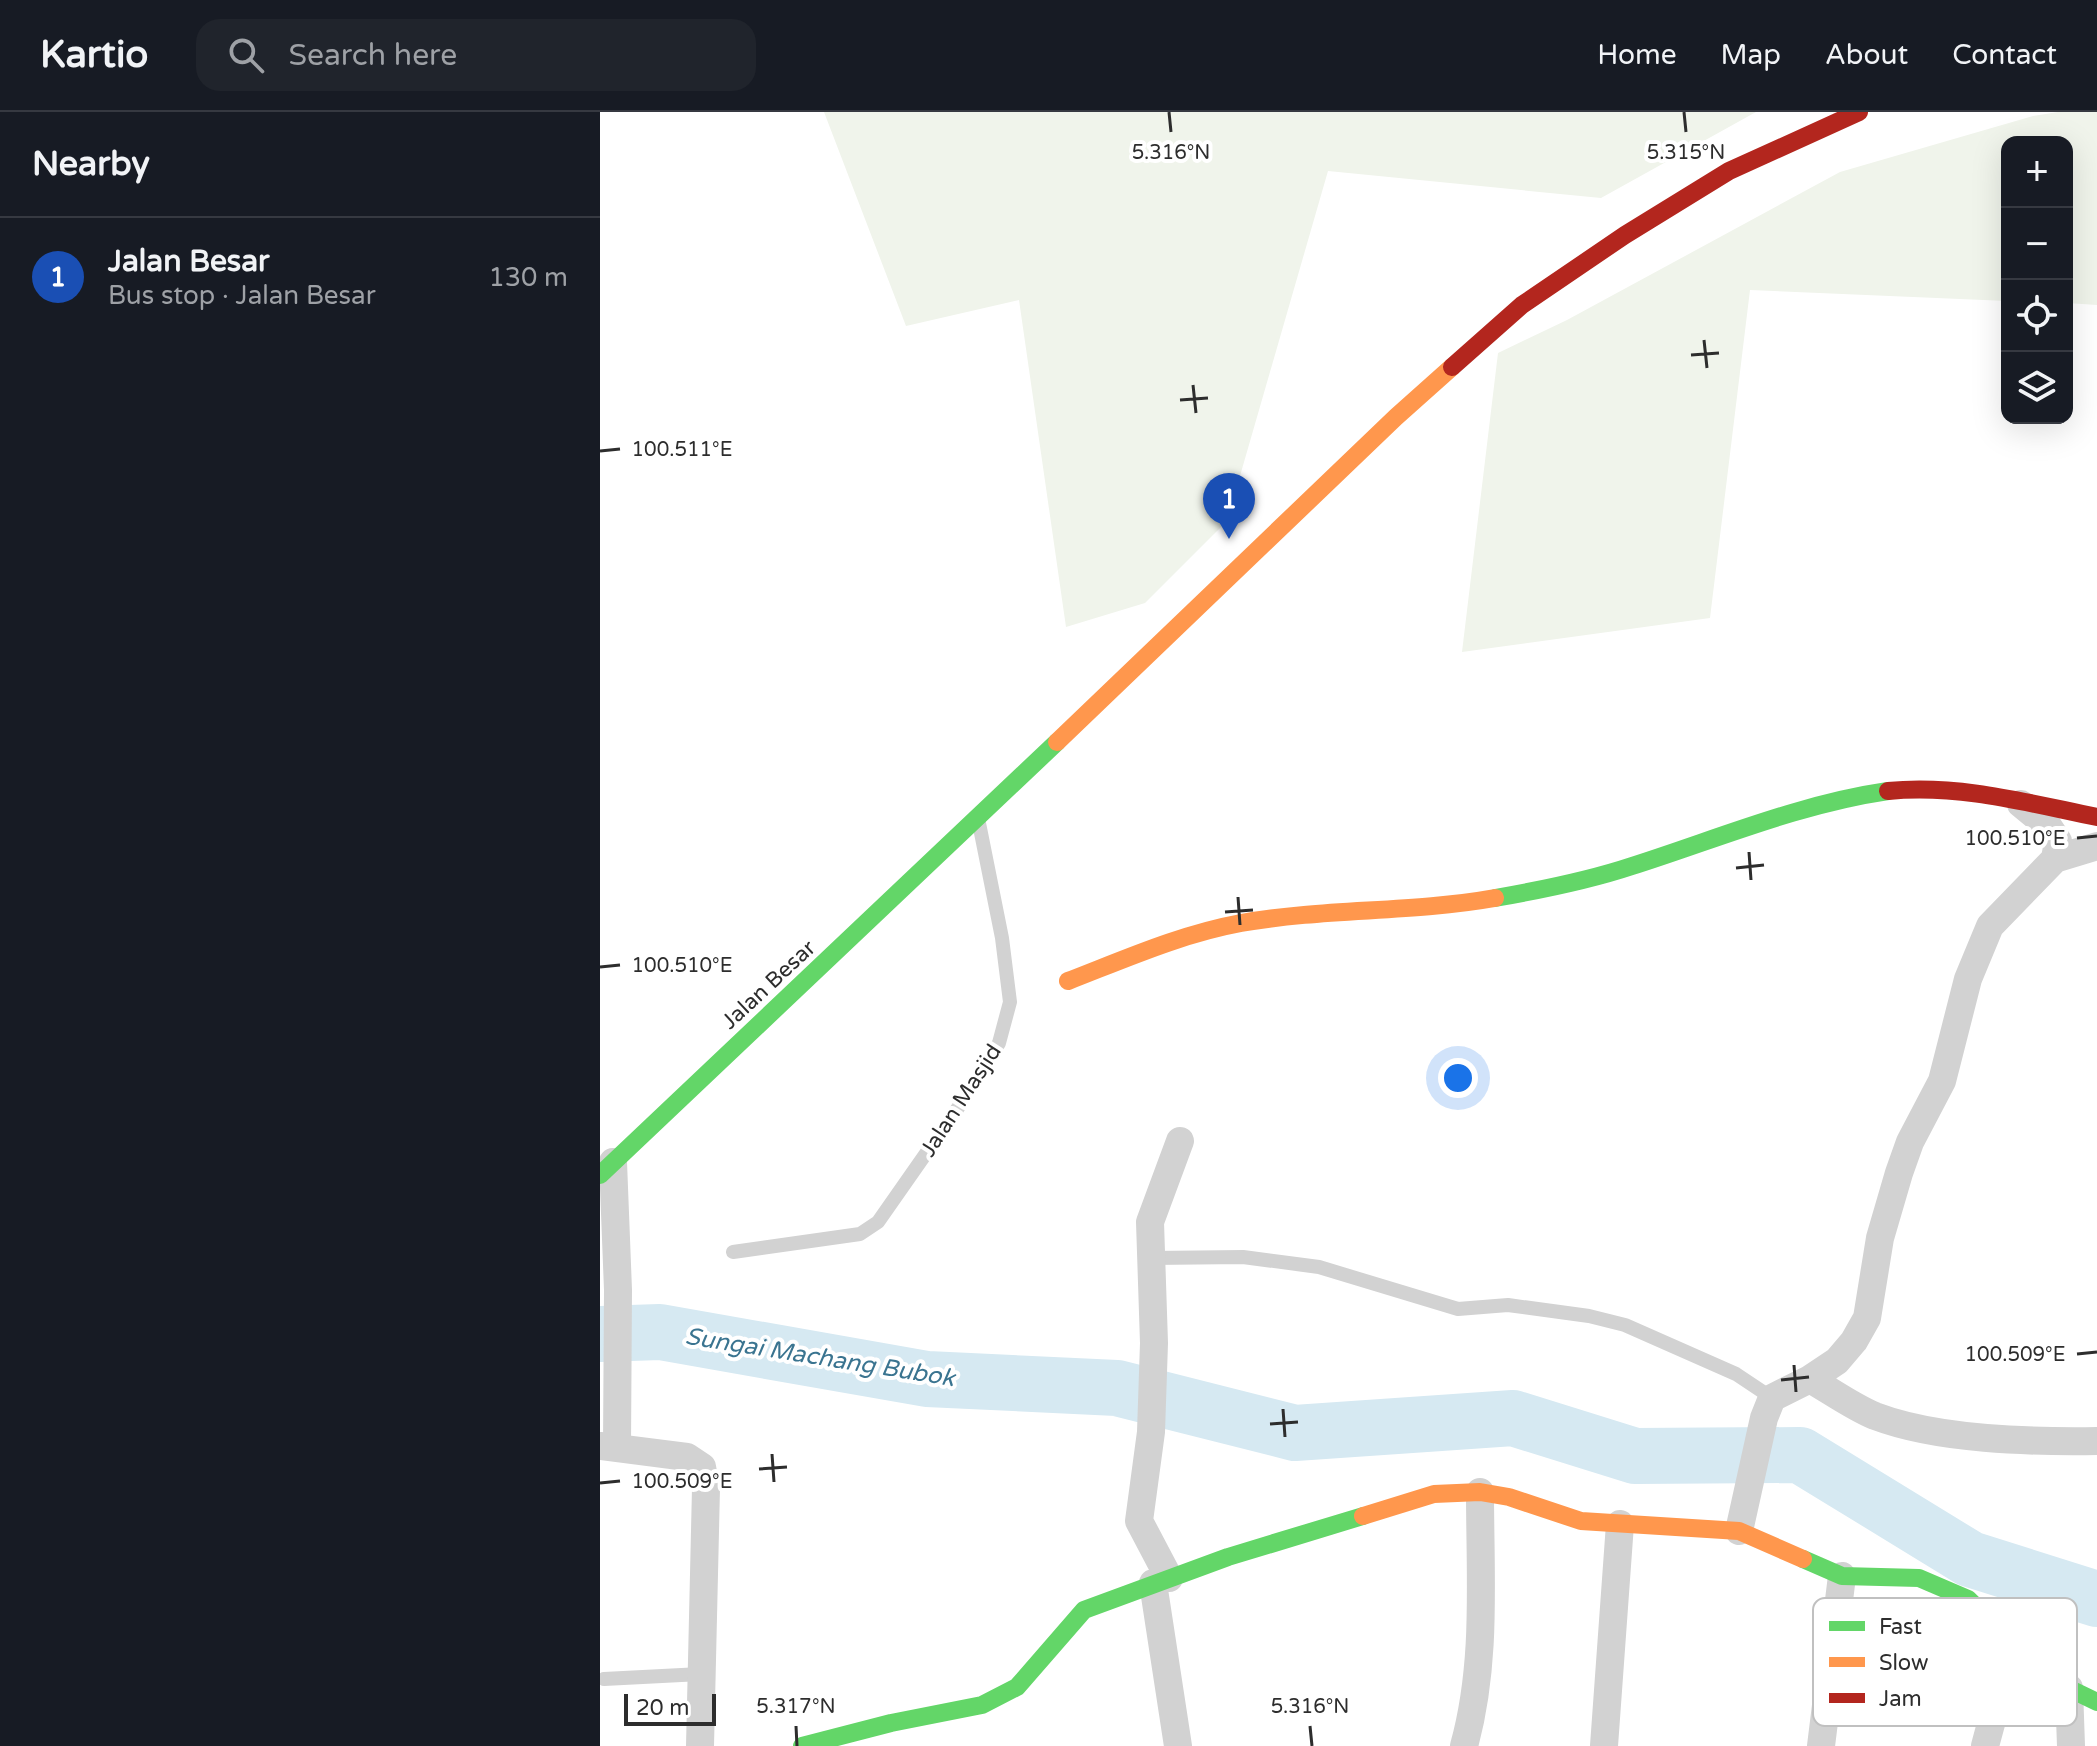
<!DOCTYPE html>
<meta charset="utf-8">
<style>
body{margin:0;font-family:"Varela Round",sans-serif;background:#20242c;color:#f1f3f6}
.controls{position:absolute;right:24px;top:24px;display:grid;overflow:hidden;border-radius:16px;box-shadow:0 8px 32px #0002}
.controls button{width:72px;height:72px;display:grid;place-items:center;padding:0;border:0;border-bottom:2px solid #363941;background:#171b24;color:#f1f3f6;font:40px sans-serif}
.scale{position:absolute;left:24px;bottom:20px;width:92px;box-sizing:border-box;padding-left:8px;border:4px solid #2d2d2d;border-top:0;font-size:22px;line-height:28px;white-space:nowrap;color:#2d2d2d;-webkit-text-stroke:6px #fff;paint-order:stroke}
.you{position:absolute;left:858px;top:966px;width:28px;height:28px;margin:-20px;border:6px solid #fff;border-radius:50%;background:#1a73e8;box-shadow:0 0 0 12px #1a73e833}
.badge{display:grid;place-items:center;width:52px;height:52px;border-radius:50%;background:#767676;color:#fff;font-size:26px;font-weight:700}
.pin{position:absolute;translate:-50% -66px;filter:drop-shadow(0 2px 4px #0008)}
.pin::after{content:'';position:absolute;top:42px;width:28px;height:24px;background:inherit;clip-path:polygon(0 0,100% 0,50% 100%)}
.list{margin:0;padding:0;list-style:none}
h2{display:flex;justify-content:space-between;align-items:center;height:104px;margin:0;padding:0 32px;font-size:34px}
h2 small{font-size:26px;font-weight:400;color:#9ea1a6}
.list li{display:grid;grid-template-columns:52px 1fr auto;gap:24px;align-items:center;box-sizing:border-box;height:120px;padding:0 32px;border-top:2px solid #363941}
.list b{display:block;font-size:30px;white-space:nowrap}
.list p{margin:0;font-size:26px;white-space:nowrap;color:#9ea1a6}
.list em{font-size:26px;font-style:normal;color:#9ea1a6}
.icon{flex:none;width:44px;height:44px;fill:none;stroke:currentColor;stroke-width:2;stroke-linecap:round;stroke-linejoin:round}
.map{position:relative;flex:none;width:1497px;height:1634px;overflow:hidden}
header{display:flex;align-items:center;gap:48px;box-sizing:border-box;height:112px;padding:0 40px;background:#171b24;border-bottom:2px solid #363941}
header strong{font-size:38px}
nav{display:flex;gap:44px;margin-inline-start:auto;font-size:28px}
.search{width:560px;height:72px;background:#20242c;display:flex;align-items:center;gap:20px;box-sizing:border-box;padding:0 28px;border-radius:24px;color:#9ea1a6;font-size:30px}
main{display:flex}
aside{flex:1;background:#171b24}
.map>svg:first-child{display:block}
.green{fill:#f0f4eb}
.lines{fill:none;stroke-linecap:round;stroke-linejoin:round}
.river{stroke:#d6e9f2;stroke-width:56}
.lane{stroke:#d2d2d2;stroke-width:14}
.street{stroke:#d2d2d2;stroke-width:28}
.fast{stroke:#63d668;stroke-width:18}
.slow{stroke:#ff974d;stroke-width:18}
.jam{stroke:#b3261e;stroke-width:18}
.ticks{fill:none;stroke:#2d2d2d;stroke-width:3}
.labels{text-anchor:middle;stroke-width:8;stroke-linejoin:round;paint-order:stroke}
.street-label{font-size:22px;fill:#2d2d2d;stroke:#fff}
.water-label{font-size:24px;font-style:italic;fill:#3a7490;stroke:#fff}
.key{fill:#fff;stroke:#c0c0c0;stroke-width:2}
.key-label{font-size:22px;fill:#2d2d2d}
.ticks-label{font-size:20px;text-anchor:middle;fill:#2d2d2d;stroke:#fff;stroke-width:8;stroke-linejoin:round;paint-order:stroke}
</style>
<header>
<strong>Kartio</strong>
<div class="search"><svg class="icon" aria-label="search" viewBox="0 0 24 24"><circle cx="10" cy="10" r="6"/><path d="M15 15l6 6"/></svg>Search here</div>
<nav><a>Home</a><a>Map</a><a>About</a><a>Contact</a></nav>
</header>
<main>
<aside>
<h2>Nearby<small></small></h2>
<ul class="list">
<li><span class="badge" style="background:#1a4fb4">1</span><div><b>Jalan Besar</b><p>Bus stop · Jalan Besar</p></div><em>130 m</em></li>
</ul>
</aside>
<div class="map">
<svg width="1497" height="1634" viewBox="0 0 1497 1634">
<rect width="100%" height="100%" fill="#fff"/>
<path class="green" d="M224 0H1156L1001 86 728 59 627 409 545 491 466 515 419 188 306 214Z
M1458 0H1497V193L1467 191V30H1407V189L1150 178 1110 506 862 540 898 241 967 208 1240 60 1433 4Z"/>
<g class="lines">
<path class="river" d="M0 1222 60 1220 327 1267 517 1276 695 1321 913 1306 1035 1344 1200 1343 1370 1447 1497 1487"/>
<path class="lane" d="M133 1140 260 1122 278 1110 369 980 399 931 410 890 402 826 379 711
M551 1146 643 1145 719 1155 858 1197 908 1193 989 1204 1025 1213 1136 1262 1172 1286
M4 1567 101 1562"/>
<path class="street" d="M1455 747 1497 734
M13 1050 18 1178 17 1334
M1210 1267 1237 1249 1254 1229 1267 1206 1280 1126 1299 1061 1310 1030 1342 969 1368 867 1390 814 1455 747 1458 729 1448 714 1421 692
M0 1334 87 1345 102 1355 106 1376 100 1634
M1139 1419 1164 1306 1172 1286 1210 1267C1231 1279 1253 1295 1275 1304 1338 1328 1430 1330 1497 1329
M569 1466 539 1409 551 1320 554 1231 550 1110 580 1029
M553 1471 578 1634
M1469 1576 1471 1634
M864 1634C887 1551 880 1466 880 1380
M1004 1634 1020 1412
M1221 1634 1242 1464
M1385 1634 1392 1608 1437 1561"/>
<path class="fast" d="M895 786C941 778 987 769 1032 754 1117 727 1199 692 1288 679
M0 1063 457 630
M1203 1447 1242 1464 1319 1466 1368 1487 1403 1521 1437 1561 1497 1590
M202 1634 291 1611 382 1593 417 1575 484 1498 628 1445 763 1404"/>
<path class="slow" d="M457 630 796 305 852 255
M468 869C525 847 581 822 641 811 725 796 811 801 895 786
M763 1404 834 1382 880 1380 909 1385 981 1409 1139 1419 1203 1447"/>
<path class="jam" d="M852 255 922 193 1025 123 1129 59 1259 0
M1288 679C1360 672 1428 691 1497 705"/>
</g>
<path class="ticks" d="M569 0 571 20M1084 0 1086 20M1104 228 1107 256M1091 243 1119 241M593 273 596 301M580 288 608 286M0 339 20 337M1477 726 1497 724M1149 740 1151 768M1136 756 1164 753M638 785 640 813M625 800 653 798M0 855 20 853M1477 1242 1497 1240M1194 1253 1196 1280M1181 1268 1209 1265M683 1297 685 1325M670 1312 698 1310M172 1342 174 1370M159 1357 187 1355M0 1371 20 1369M196 1614 197 1634M710 1614 712 1634"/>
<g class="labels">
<g class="street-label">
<text transform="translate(168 872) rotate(-43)" y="8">Jalan Besar</text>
<text transform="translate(360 988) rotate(-57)" y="8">Jalan Masjid</text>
</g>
<g class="water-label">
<text transform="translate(220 1245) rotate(9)" y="8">Sungai Machang Bubok</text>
</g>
</g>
<rect x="1213" y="1486" width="264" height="128" rx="12" class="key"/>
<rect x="1229" y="1509" width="36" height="10" fill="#63d668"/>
<rect x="1229" y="1545" width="36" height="10" fill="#ff974d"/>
<rect x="1229" y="1581" width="36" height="10" fill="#b3261e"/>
<g class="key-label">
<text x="1279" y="1522">Fast</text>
<text x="1279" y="1558">Slow</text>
<text x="1279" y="1594">Jam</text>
</g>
<g class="ticks-label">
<text x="571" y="47">5.316°N</text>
<text x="1086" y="47">5.315°N</text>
<text x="82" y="344">100.511°E</text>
<text x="1415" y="733">100.510°E</text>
<text x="82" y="860">100.510°E</text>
<text x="1415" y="1249">100.509°E</text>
<text x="82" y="1376">100.509°E</text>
<text x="196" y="1601">5.317°N</text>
<text x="710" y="1601">5.316°N</text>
</g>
</svg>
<div class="controls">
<button>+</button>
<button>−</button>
<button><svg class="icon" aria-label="locate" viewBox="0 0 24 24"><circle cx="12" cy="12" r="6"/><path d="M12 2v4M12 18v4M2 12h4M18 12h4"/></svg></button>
<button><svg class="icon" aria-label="layers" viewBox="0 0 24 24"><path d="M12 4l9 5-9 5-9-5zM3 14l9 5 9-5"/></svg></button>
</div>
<div class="scale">20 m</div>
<div class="you"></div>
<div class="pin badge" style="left:629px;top:427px;background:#1a4fb4">1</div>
</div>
</main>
